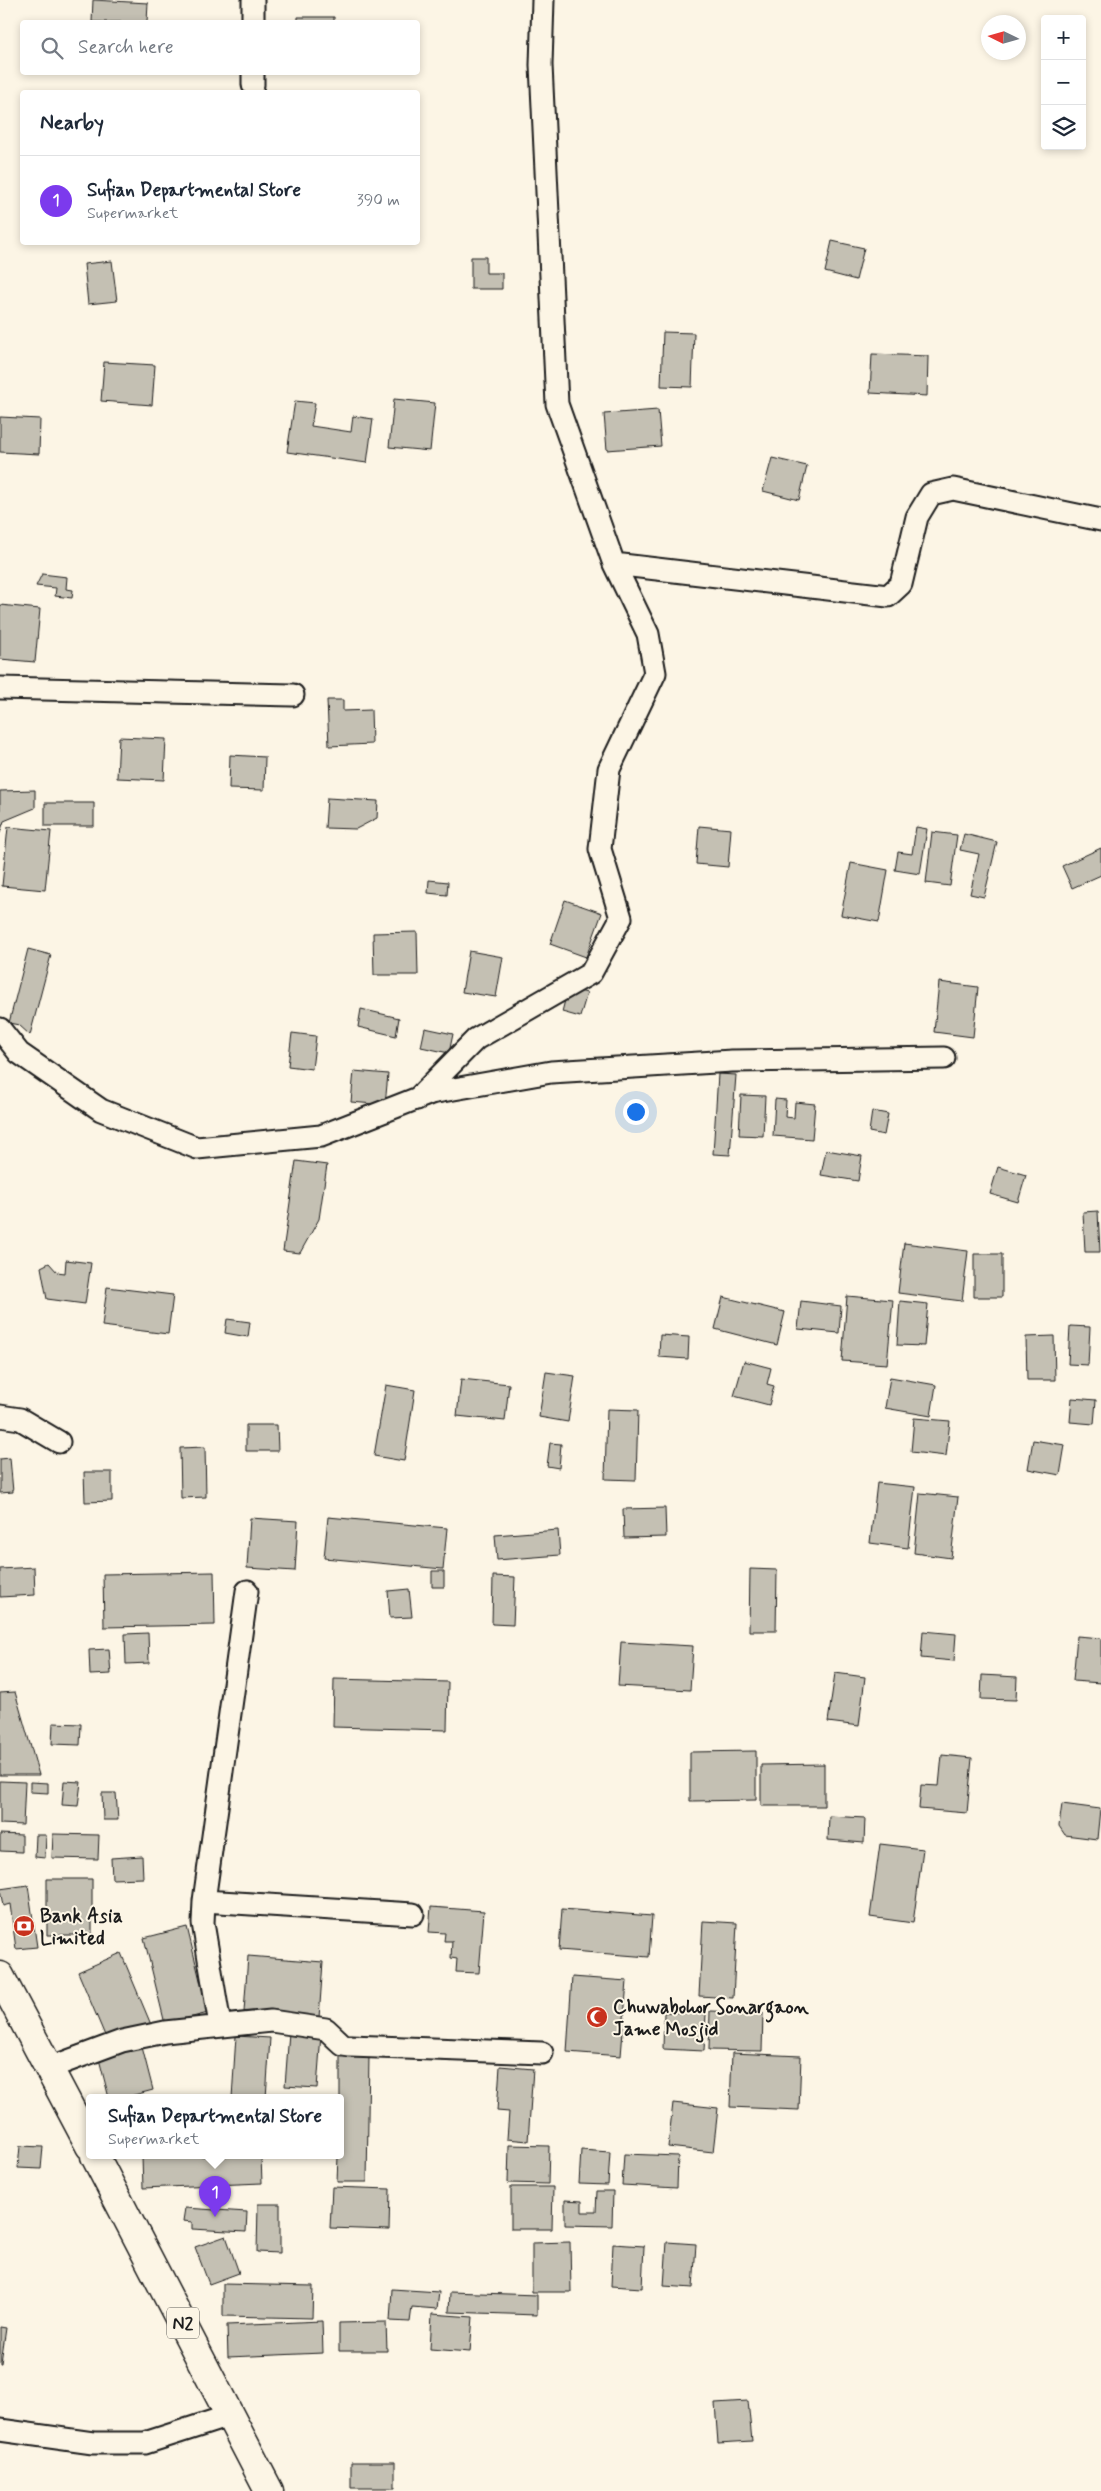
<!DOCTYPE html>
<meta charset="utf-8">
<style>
body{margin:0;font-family:Mynerve,sans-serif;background:#f6f6f7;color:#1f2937}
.controls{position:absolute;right:15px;top:15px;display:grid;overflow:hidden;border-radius:5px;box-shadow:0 2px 8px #0003}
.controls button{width:45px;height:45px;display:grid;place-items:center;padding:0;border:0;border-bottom:1px solid #e0e1e3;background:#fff;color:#1f2937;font:25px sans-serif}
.compass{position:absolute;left:981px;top:15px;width:45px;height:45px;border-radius:50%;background:#fff;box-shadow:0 2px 8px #0003;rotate:275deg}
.you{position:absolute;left:635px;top:1111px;width:18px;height:18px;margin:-12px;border:4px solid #fff;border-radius:50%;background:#1a73e8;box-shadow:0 0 0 8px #1a73e833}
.badge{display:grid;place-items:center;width:32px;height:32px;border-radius:50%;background:#7c3aed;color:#fff;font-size:16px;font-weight:700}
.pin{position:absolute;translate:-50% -41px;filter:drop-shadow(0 1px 2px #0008)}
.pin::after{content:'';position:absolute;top:26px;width:18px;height:15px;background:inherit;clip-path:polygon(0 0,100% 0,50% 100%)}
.popup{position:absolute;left:86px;top:2094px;width:258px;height:65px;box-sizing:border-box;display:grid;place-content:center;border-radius:5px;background:#fff;filter:drop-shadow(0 1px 4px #0005);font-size:16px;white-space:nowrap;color:#747a83}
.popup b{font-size:19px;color:#1f2937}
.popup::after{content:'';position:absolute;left:50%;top:100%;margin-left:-10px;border:10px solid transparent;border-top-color:#fff}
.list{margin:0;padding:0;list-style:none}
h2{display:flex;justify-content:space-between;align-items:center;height:65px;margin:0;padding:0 20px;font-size:21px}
h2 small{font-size:16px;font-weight:400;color:#747a83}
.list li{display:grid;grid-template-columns:32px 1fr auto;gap:15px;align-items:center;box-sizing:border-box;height:90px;padding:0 20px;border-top:1px solid #e0e1e3}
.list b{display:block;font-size:19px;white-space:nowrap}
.list p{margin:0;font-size:16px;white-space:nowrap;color:#747a83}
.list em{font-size:16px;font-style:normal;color:#747a83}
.icon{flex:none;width:28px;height:28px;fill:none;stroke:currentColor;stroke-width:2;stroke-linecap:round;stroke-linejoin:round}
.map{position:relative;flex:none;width:1101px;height:2491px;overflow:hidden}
.search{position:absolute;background:#fff;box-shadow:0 2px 8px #0003;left:20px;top:20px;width:400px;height:55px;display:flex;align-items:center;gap:12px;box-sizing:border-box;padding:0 18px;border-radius:5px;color:#747a83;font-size:19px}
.panel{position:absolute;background:#fff;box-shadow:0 2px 8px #0003;left:20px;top:90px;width:400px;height:155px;border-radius:5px}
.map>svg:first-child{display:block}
.building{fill:#c4c0b3;stroke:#1c1c1c}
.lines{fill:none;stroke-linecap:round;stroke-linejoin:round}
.minor-casing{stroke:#1c1c1c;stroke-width:25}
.highway-casing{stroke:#1c1c1c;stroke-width:31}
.minor{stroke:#fcf5e5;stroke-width:21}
.highway{stroke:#fcf5e5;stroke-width:28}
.labels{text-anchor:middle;stroke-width:4;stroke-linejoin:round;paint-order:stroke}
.shield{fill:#fcf5e5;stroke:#5f5d58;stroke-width:1}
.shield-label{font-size:18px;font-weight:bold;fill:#1c1c1c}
.poi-label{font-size:19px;font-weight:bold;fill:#1c1c1c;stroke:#fcf5e5;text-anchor:start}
</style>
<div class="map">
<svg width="1101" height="2491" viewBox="0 0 1101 2491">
<rect width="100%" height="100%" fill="#fcf5e5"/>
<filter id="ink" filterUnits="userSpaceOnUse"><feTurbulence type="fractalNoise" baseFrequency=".02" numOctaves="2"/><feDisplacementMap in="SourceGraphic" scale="10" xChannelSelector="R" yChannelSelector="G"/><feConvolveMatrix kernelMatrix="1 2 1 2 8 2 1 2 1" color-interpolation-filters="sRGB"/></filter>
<g filter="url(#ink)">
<path class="building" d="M93 0 148 3 147 22H92Z
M298 17H334V22H298Z
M832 241 864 248 856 280 825 272Z
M471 257H486V273H502V289H471Z
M112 261 117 301 88 304 84 264Z
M663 332 694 333 692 387 661 386Z
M872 354 928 356 927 396 870 393Z
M104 362 155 365 152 405 101 401Z
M394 399 435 403 430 451 389 447Z
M295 401 315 403 311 426 351 432 353 416 373 419 367 463 287 452Z
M658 410 661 446 607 450 604 414Z
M0 417 40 419 39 454 0 452Z
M772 458 807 466 799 500 763 491Z
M42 574 67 577 66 589 73 590 72 598 55 596 56 588 36 586Z
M0 605 40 609 35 662 0 659Z
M327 700H343V711L371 710 372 744 329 746Z
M119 737 166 739 164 780 117 778Z
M230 755 265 757 264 790 229 789Z
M35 790V808L4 821 0 833V791Z
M327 798 378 801 377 818 356 829 325 828Z
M45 803H94V826H45Z
M699 826 731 829 728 867 696 864Z
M8 827 51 831 45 890 2 886Z
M916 827 927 829 920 874 895 870 898 852 912 854Z
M932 832 957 835 950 886 926 883Z
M964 834 997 842 984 897 970 894 979 854 960 850Z
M1101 848V875L1072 888 1062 866Z
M851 863 888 870 879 922 841 915Z
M429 880 448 882 447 895 428 893Z
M565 900 602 913 586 957 550 944Z
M417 932 418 975H374L373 933Z
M28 949 51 955 30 1035 19 1025 9 1023Z
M469 951 503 957 496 997 462 992Z
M939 982 978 987 973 1037 934 1032Z
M568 988 587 993 580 1017 562 1012Z
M361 1009 399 1018 396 1036 358 1027Z
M425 1028 453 1034 449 1053 421 1047Z
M292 1033 316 1036 312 1069 288 1066Z
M354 1071 388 1074 385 1105 351 1102Z
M718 1074 736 1075 730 1155 713 1154Z
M741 1095 765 1096 763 1136 739 1135Z
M775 1099 786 1100 785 1117 794 1118 795 1102 815 1104 812 1139 773 1136Z
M872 1111 888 1114 884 1135 869 1132Z
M826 1150 862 1156 858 1181 821 1175Z
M296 1161 327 1165 319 1219 300 1253 283 1251Z
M998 1167 1026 1175 1018 1202 990 1194Z
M1098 1211 1100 1252H1085L1083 1212Z
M904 1243 968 1251 962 1301 898 1293Z
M974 1254H1002V1297H974Z
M66 1260 91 1263 85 1304 47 1299 41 1267 49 1263 57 1272 65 1273Z
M107 1287 173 1295 168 1334 102 1326Z
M847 1296 893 1300 887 1364 842 1361Z
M723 1297 785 1312 777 1345 715 1329Z
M801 1301 841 1306 839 1333 798 1329Z
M900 1301 928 1304 924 1346 897 1345Z
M227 1319 250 1322 248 1337 225 1333Z
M1070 1326 1090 1327 1088 1365 1068 1364Z
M660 1335 689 1337 688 1359 659 1357Z
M1054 1336 1055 1380H1027L1026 1337Z
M744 1361 771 1368 767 1384 774 1386 769 1405 734 1396Z
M546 1372 575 1376 568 1422 539 1417Z
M890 1377 936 1385 931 1416 885 1408Z
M461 1379 509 1384 505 1421 457 1416Z
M386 1385 415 1390 404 1461 374 1456Z
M1072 1398 1096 1400 1094 1424 1070 1422Z
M607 1409 638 1410 636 1480 605 1479Z
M914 1418 950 1421 946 1456 911 1452Z
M246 1425H277L278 1451H246Z
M1033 1440 1065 1445 1060 1475 1028 1469Z
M550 1443 561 1444 559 1468 547 1466Z
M205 1447 206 1497 181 1498 180 1448Z
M10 1458 13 1492 0 1493V1459Z
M84 1472H112V1501L85 1502Z
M877 1483 915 1487 908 1548 870 1543Z
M920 1493 958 1497 951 1558 914 1553Z
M665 1508 666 1537 624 1538 623 1509Z
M328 1517 447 1528 443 1569 324 1558Z
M250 1518 298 1521 295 1571 247 1568Z
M558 1530 560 1555 497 1560 495 1535Z
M34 1567 35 1595 0 1597V1569Z
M750 1569 777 1570 776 1631H749Z
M432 1571H444V1587H432Z
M214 1572 215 1625 104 1627 103 1574Z
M493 1576 515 1577 513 1625 492 1624Z
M409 1589 412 1617 390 1618 388 1591Z
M923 1631 956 1634 954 1661 921 1658Z
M148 1633 149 1663 126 1664 125 1634Z
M1077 1636 1101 1638V1683L1073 1681Z
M621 1642 693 1646 690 1690 618 1686Z
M109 1649 111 1674 90 1675 89 1650Z
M835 1673 865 1677 859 1726 828 1722Z
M982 1675 1017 1677 1016 1700 981 1699Z
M334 1679 448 1682 447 1730 333 1727Z
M15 1692 39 1775H0V1693Z
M53 1723 81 1724 80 1745 52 1744Z
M756 1751V1800L690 1801V1752Z
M942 1755 972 1758 967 1813 919 1809 921 1785 939 1786Z
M824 1764V1806H761V1765Z
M0 1781 25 1782 23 1825 0 1824Z
M64 1781 81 1782 78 1806 62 1805Z
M30 1782 48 1783V1793L30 1792Z
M102 1793H116L118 1820H103Z
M1062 1804 1100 1809 1097 1839 1065 1835 1059 1826Z
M829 1816 865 1818 864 1843 828 1840Z
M0 1834 22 1835V1852L0 1851Z
M53 1834 99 1835 98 1859 52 1858Z
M36 1835H46L45 1858 35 1857Z
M880 1844 923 1849 913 1923 870 1917Z
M142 1856 143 1878 112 1879 111 1858Z
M47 1879H92V1935H47Z
M28 1885 37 1947 16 1949 10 1904 3 1906 0 1889Z
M431 1907 484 1911 479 1973 456 1972 457 1959 451 1958 452 1941H444L445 1933 429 1932Z
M562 1909 652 1916 649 1957 559 1950Z
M703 1921 737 1923 733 1998 699 1996Z
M187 1927 208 2013 165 2024 144 1938Z
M121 1953 152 2027 109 2045 78 1972Z
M248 1956 323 1962 319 2018 244 2012Z
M572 1977 627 1981 621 2056 567 2052Z
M710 2011 763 2013 762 2051 709 2050Z
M664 2012 706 2014 704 2051 663 2049Z
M289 2032 321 2034 317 2088 285 2086Z
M236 2036 270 2038 266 2098H232Z
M142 2047 153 2090 123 2098H109L99 2059Z
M732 2053 801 2056 799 2110 730 2107Z
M340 2055H369L367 2182H337L338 2156H340Z
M500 2066 533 2069 528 2141 507 2139 509 2112 497 2111Z
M673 2103 718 2108 713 2152 668 2147Z
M509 2145 549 2146 548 2184 508 2183Z
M20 2146 43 2147 41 2169 18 2168Z
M581 2150 610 2152 608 2185 579 2184Z
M624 2154 678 2156 677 2188 622 2185Z
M172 2156H261L262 2183 143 2188 142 2157Z
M332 2187 390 2189 389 2230 330 2228Z
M511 2187H553L552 2229H511Z
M597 2191H613L612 2226 565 2225V2200L582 2201V2212H596Z
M258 2204H280V2253L257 2252Z
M185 2208 247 2212 246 2232 192 2229V2222L183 2221Z
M226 2236 239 2273 209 2284 195 2247Z
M570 2242 571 2292H532V2243Z
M667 2242 696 2244 693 2288 664 2286Z
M613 2244 644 2246 642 2288 611 2286Z
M223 2284 313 2286 312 2318 223 2316Z
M392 2289 439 2292 437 2309 412 2307 410 2322 390 2321Z
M450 2292 537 2295V2315L449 2312Z
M432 2314 473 2317 470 2352 430 2349Z
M322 2321 323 2353 228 2357 227 2325Z
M386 2322 387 2351H339V2323Z
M0 2327 6 2328 1 2363H0Z
M748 2401 752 2441 718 2443 715 2403Z
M351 2462H395V2488H351Z"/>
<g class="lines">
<g class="minor-casing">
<path id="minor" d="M253 22V0
M253 85V72
M614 564 888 596 901 584 917 517 931 494 953 489 1101 520
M0 688 293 695
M0 1029 19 1053 101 1110 197 1148 321 1136 431 1093 551 1072 732 1061 944 1058
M417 1099 476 1039 591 973 621 918 600 849 609 769 655 673 648 634 614 564 557 404 541 65 543 0
M0 1416 20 1419 59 1442
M204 1901 413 1914
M220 2025 203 1923 204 1901 247 1591
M49 2068 122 2041 165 2032 271 2021 326 2029 343 2045 350 2046 542 2053
M0 2430 93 2443H145L232 2415"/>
</g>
<g class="highway-casing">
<path id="highway" d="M0 1976 90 2146
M95 2156 269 2491"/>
</g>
<use href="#minor" class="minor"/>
<use href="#highway" class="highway"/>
</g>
</g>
<defs>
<g id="bank-disc" transform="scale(1.125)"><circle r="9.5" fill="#c8321e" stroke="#fcf5e5"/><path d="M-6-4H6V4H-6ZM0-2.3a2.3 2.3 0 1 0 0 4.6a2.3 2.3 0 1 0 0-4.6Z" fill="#fff"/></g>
<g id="mosque-disc" transform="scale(1.125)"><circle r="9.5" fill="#c8321e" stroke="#fcf5e5"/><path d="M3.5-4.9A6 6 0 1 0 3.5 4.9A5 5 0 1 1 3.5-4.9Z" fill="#fff"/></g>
</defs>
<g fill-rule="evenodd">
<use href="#bank-disc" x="24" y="1926"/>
<use href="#mosque-disc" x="597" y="2017"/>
</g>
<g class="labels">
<rect class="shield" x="167" y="2307.5" width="32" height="31" rx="4"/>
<g class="shield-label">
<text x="183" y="2329">N2</text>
</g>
<g class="poi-label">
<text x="40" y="1922">Bank Asia<tspan x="40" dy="22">Limited</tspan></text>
<text x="613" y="2013">Chuwabohor Sonargaon<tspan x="613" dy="22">Jame Mosjid</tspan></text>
</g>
</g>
</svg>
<div class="controls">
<button>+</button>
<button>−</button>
<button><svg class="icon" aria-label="layers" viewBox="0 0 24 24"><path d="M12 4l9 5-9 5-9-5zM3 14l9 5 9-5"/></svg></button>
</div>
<svg class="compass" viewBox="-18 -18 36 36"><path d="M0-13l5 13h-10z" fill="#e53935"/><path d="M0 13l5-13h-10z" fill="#747a83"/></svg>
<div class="you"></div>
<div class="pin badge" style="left:215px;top:2217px">1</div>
<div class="popup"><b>Sufian Departmental Store</b>Supermarket</div>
<div class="search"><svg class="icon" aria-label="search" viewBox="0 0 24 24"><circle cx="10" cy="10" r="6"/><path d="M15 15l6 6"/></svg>Search here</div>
<section class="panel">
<h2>Nearby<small></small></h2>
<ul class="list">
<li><span class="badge">1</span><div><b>Sufian Departmental Store</b><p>Supermarket</p></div><em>390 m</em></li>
</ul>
</section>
</div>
